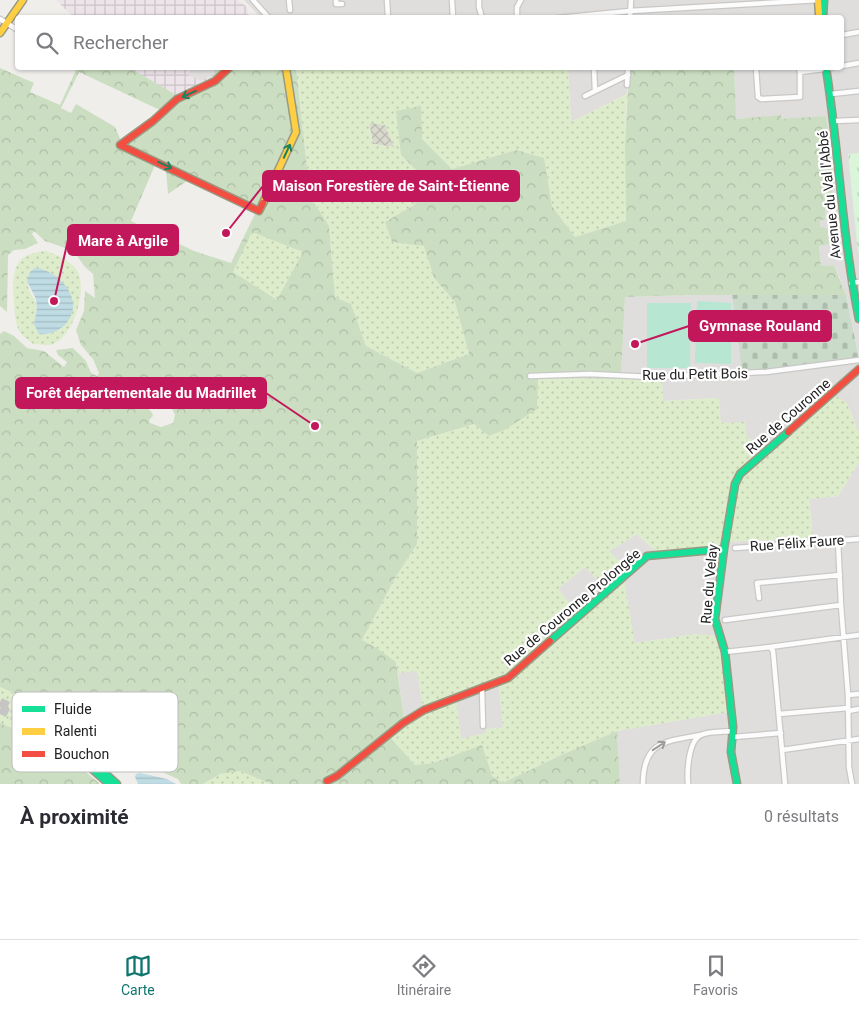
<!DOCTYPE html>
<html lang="fr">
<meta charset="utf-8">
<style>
body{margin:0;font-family:Roboto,sans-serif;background:#f7f7f7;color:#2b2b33}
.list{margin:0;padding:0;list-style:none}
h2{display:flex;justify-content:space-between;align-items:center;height:65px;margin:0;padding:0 20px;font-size:21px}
h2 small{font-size:16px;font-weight:400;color:#7c7c81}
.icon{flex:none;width:28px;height:28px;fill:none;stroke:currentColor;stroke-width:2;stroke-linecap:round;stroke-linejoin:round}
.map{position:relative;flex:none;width:859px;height:784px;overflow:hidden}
.search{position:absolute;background:#fff;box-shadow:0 1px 4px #0004;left:15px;right:15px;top:15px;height:55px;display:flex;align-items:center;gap:12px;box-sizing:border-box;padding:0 18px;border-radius:5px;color:#7c7c81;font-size:19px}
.sheet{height:155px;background:#fff}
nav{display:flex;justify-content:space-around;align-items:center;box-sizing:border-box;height:70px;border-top:1px solid #e1e1e2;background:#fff;font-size:14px;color:#7c7c81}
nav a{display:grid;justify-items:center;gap:2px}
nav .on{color:#0f766e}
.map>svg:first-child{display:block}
.residential{fill:#dfdedc}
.industrial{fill:url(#industrial-grid)}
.construction{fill:url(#construction-cross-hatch)}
.grass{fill:url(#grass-dots);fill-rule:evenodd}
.forest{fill:url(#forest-crowns);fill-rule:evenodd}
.cemetery{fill:url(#cemetery-stones)}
.park{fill:url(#park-tufts)}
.pitch{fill:#b7e6d2}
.parking{fill:#e0dfde}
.water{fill:url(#water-rules)}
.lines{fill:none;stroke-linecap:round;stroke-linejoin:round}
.highway-tunnel{stroke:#c7c5c3;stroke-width:9;stroke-dasharray:9 4.5;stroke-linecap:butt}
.street-casing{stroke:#c9c8c7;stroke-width:7}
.fast-casing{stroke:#999a82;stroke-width:9}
.slow-casing{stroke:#999a82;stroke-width:9}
.jam-casing{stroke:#999a82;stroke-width:9}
.street{stroke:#fdfcfc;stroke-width:4.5}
.fast{stroke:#16e098;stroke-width:6}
.slow{stroke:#ffcf43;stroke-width:6}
.jam{stroke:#f24e42;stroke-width:6}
.oneway{stroke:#1c815d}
.oneway2{stroke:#9a9a9a}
.labels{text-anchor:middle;stroke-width:4.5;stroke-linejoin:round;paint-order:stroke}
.street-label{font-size:14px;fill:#222;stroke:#fff}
.key{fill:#fff;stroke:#bdbdbd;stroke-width:1}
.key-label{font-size:14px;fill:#222}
.leader{fill:none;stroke:#c2185b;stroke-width:2}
.callout-dot{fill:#c2185b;stroke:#fff;stroke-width:2}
.callout{fill:#c2185b;stroke:#c2185b;stroke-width:2}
.callout-label{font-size:15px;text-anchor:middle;font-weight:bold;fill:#fff}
</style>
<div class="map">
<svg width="859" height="784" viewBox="0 0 859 784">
<defs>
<pattern id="industrial-grid" width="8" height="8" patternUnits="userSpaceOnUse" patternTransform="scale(1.25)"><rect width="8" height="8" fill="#ede4e9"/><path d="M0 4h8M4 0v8" fill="none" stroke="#cbc3c8"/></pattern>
<pattern id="construction-cross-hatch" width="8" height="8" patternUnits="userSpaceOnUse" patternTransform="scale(1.25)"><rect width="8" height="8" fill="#d9d9cd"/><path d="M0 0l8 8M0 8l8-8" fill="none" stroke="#babab0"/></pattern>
<pattern id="grass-dots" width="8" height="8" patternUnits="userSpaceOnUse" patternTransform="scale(1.25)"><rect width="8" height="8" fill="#ddeccb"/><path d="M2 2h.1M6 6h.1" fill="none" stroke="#bdcaae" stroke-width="1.8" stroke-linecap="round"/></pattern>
<pattern id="forest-crowns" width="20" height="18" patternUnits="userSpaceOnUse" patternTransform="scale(1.25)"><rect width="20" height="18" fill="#cbdec1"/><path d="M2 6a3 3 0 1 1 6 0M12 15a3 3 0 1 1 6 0" fill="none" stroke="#aebea6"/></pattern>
<pattern id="cemetery-stones" width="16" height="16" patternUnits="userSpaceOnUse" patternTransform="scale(1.25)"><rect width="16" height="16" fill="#cadbca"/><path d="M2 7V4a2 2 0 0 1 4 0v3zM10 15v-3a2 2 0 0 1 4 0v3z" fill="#adbcad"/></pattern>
<pattern id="park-tufts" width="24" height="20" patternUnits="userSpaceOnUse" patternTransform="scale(1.25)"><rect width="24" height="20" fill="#daf5da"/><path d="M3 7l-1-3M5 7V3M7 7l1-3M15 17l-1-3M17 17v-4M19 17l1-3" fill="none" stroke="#bbd2bb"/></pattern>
<pattern id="water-rules" width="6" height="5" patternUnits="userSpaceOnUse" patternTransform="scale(1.25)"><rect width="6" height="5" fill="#bfdbe3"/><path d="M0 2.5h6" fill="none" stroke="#a4bcc2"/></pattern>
</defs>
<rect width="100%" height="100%" fill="#f0eeeb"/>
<path class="residential" d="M244 0H859V356L846 295 839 276 834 265 821 266 819 246 828 244 820 227V220L825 209 827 207 829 200 781 119V116L735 119 734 68H842V18H261Z
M568 68H629L627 94 571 122Z
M696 295H732L742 373 859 358V433L847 403 773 448 747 438 720 423 719 398 663 401 662 379H621L625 297Z
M859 462V784H620L617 731 728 712 697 634 635 643 578 613 557 589 585 567 607 589 609 551 637 534 652 548H721L722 542 813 538 809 499 838 496Z
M417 670 423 707 404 718 398 673Z
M499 685 503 728 486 729V733L461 739 456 701Z"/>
<path class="industrial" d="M56 0H238L247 7 249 17H73Z
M121 68H225L212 79 178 97Z"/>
<path class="construction" d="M369 122 385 125 394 147 373 144Z"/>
<path class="grass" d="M296 68H568L571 122 627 94 625 145 626 221 575 237 552 206 543 158 516 150 452 169 422 139 401 155 426 180 414 205 385 222 392 242 424 245 434 278 455 302 469 354 417 373 366 346 351 304 335 297 329 226 310 196ZM369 123 385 125 394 147 373 144Z
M252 231 303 252 277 301 233 272Z
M46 251C57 255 68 259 76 269 89 287 74 336 53 344 47 346 39 344 33 344 29 340 22 336 19 331 15 322 14 310 14 300 12 272 13 253 46 251ZM35 269H40L61 329 44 335 35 316C41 297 29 299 28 284 28 281 30 275 30 272Z
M538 378 662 379 663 401 719 398 721 423 745 422 747 438 773 448 836 396 847 403 859 433V462L838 496 809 499 813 538 722 542 721 549 657 552 637 534 609 551 628 569 607 589 585 567 558 589 578 613 624 579 635 643 697 634 714 636 719 643 728 712 617 731 559 756 503 783 492 776 453 755 433 763 415 765 386 734 404 718 423 707 417 671 398 673 396 662 362 640 395 578 417 544V441L474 424 489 436ZM499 685 503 728 486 729 485 733 461 739 456 701Z
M0 687 37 703 47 700 48 708C33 716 25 732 31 747L21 742 16 730 0 723Z
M240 771 271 784H203L220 774Z"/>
<path class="forest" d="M0 68 34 83 30 92 60 105 76 70 74 68H130L178 96 211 79 217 68H296L310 196 329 226 335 297 351 304 366 346 417 373 469 354 455 302 434 278 424 246 392 242 385 222 414 205 426 180 401 155 396 111 421 106 422 139 452 169 516 150 544 158 552 206 575 237 626 221 625 145 629 68H734L736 119 781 115V119L826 116 834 185 827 208 825 209V220H820V227L827 228 829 244 819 246 821 266 834 265 846 295H696L625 297 621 379 538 378 537 409 506 429 489 436 474 424 417 441V544L395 578 362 640 375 647 396 662 404 718 387 734 415 765 433 763 482 745 492 776 503 783 559 756 617 731 620 784H271L240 771 220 774 203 784H181L178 779 146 765 138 764 126 771 94 746 84 734 65 719 54 706 53 702 47 700 37 703 0 687V334L4 331 14 336 27 348 44 351 64 367 67 362 58 355 56 350 73 348 86 361 91 373 97 376 99 373 93 359 81 345 76 330 84 311 85 291 95 298 93 274 84 266 77 256 68 249 45 241 34 231 32 234 38 243 25 249 14 250 8 255 7 312 0 306ZM79 72 162 111 121 141 115 127 76 104 71 113 61 108ZM155 165 166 169 168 194 190 179 256 212 231 263 194 251 131 221ZM252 232 303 252 277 300 233 272ZM169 402 175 415 173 423 161 427 150 423 149 420 153 416 152 413 149 409 150 406C158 409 163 407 169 402Z
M0 723 16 730 21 742 31 747 39 745 45 740 79 766 100 784H0Z"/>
<path class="cemetery" d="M732 295H846L859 358 766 372 742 373Z"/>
<path class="park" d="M859 153V253H858L848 154Z"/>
<path class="pitch" d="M697 301 731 303V364L695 363Z
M647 303H691L690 368H647Z"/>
<path class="parking" d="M192 68H215L210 78 208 77 201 81 188 75Z
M831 206 838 207 836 224 844 259 837 263 830 228Z
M859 381V423L850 395 843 390 851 382Z"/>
<path class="water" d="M35 268C52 269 72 286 73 304 74 322 57 336 39 334L34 324 37 308 36 299 27 281 30 272Z
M140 773 167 779 176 784H138L135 777 136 774Z"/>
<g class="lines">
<path class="highway-tunnel" d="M0 702 38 721
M0 709 35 727"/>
<g class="street-casing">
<path id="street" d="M253 0 269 18
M289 0 290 10
M336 0V4H342
M387 0 388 18
M452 0 453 18
M479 0V7L482 18
M517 18V7L521 0
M558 18 630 11 820 0
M630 18 631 0
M0 19 18 30
M842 35 859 32
M842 66 859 63
M594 68 595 91
M756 68 758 97 761 99 800 97V72
M799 68 800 72 831 68
M627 85 628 68
M831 94 859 91
M585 96 628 75
M835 121 859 120
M851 283 859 282
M530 376 590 374 652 377 766 372 859 360
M838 540 841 605 848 695 849 767 852 784
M735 548 859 539
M759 598 757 583 840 575
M725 620 841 605
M770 647 859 635
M725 652 770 647 773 651 785 784
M482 689 483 726
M848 695 859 694
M848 711 859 709
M779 714 848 708
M733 737 781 733
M782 750 859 739
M643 784C643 741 666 741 701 735
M688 784C687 772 688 741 701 735 710 731 724 732 733 731"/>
</g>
<g class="fast-casing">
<path id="fast" d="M823 18 824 0
M826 68C839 151 842 236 859 319
M550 641 647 556 724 549
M38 721 78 749 117 784
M84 762 109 784
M737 784 731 752 733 727 725 652 715 619 724 549 735 484 740 474 788 432"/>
</g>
<g class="slow-casing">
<path id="slow" d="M818 0 819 14
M0 33 23 0
M263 203 296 132 286 68"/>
</g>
<g class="jam-casing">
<path id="jam" d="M229 68 215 81 177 99 153 121 120 145 259 211 263 203
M788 432 859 369
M327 781 337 776 403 723 424 710 508 678 550 641"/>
</g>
<use href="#street" class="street"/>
<use href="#fast" class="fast"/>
<use href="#slow" class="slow"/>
<use href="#jam" class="jam"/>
</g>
<defs><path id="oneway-shaft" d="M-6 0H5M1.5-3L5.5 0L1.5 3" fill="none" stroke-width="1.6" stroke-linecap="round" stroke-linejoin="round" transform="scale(1.25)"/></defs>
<g class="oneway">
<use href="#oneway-shaft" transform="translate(189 94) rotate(155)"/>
<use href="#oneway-shaft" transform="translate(287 151) rotate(-65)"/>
<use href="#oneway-shaft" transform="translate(165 165) rotate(25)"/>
</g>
<use class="oneway2" href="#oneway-shaft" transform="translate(659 746) rotate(-33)"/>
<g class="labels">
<g class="street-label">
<text transform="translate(829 195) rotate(-96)" y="5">Avenue du Val l'Abbé</text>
<text transform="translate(695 374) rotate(-1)" y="5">Rue du Petit Bois</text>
<text transform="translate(788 416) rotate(-41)" y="5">Rue de Couronne</text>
<text transform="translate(797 543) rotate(-4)" y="5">Rue Félix Faure</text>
<text transform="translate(709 584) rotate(-85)" y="5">Rue du Velay</text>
<text transform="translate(572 607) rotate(-40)" y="5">Rue de Couronne Prolongée</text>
</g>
</g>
<rect x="12" y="692" width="166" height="80" rx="8" class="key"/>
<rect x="22" y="706" width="23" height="6" fill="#16e098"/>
<rect x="22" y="728" width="23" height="7" fill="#ffcf43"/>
<rect x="22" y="751" width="23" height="6" fill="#f24e42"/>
<g class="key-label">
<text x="54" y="714">Fluide</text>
<text x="54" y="736">Ralenti</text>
<text x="54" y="759">Bouchon</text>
</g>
<path class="leader" d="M226 233L263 186M54 301L68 240M635 344L689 326M315 426L266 393"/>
<g class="callout-dot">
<circle cx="226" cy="233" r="5"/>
<circle cx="54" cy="301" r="5"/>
<circle cx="635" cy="344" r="5"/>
<circle cx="315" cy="426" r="5"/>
</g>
<g class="callout">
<rect x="263" y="171" width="256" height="30" rx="5"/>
<rect x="68" y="225" width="110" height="30" rx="5"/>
<rect x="689" y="311" width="142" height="30" rx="5"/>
<rect x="16" y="378" width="250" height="30" rx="5"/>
</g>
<g class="callout-label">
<text x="391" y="191">Maison Forestière de Saint-Étienne</text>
<text x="123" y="246">Mare à Argile</text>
<text x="760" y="331">Gymnase Rouland</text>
<text x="141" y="398">Forêt départementale du Madrillet</text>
</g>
</svg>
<div class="search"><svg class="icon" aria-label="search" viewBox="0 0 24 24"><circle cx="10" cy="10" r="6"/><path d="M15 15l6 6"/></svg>Rechercher</div>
</div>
<section class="sheet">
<h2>À proximité<small>0 résultats</small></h2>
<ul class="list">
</ul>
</section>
<nav>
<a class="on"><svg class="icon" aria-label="map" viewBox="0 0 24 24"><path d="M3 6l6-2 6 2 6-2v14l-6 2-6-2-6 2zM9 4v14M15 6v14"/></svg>Carte</a>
<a><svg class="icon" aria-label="directions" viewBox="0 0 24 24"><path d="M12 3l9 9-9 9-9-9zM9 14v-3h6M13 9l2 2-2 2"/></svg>Itinéraire</a>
<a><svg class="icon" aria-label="saved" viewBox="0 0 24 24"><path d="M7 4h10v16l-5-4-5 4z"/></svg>Favoris</a>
</nav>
